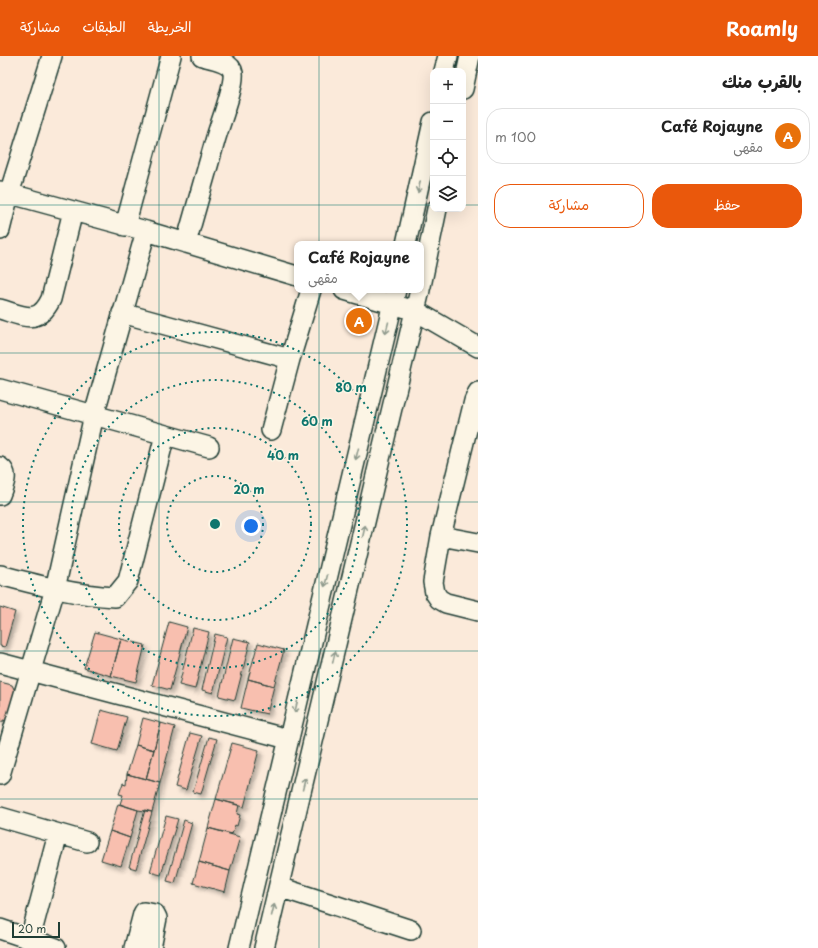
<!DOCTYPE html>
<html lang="ar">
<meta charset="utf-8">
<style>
body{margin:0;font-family:"Playpen Sans","Playpen Sans Arabic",sans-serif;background:#f2f2f2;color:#222;direction:rtl}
.controls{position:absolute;right:12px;top:12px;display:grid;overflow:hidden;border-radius:8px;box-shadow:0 4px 16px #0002}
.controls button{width:36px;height:36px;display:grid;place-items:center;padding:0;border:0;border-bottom:1px solid #e0e0e0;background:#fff;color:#222;font:20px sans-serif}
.scale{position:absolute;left:12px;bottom:10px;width:48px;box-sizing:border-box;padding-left:4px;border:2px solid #1f3d34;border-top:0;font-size:11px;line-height:14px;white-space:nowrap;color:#1f3d34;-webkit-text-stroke:3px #fcf5e5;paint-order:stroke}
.you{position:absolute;left:251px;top:470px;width:14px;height:14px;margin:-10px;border:3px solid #fff;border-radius:50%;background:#1a73e8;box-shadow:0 0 0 6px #1a73e833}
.badge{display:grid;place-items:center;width:26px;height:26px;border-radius:50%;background:#ea580c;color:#fff;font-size:13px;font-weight:700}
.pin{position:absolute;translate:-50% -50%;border:2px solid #fff;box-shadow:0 1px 4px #0006}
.popup{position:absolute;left:294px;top:185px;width:130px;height:52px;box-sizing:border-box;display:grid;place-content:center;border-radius:8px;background:#fff;filter:drop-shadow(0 1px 3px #0005);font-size:13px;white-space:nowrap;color:#767676}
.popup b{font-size:15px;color:#222}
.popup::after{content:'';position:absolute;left:50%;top:100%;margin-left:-8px;border:8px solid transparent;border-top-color:#fff}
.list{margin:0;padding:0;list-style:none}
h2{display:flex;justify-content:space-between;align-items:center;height:52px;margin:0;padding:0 16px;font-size:17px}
h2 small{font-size:13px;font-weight:400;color:#767676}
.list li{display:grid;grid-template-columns:26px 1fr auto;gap:12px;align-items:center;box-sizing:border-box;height:56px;margin:0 8px 8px;padding:0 8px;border:1px solid #e0e0e0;border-radius:16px}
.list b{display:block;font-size:15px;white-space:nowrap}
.list p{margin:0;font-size:13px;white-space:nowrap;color:#767676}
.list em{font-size:13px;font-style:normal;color:#767676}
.actions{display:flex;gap:8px;padding:12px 16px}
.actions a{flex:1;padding:9px 0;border:1px solid #ea580c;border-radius:16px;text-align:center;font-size:14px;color:#ea580c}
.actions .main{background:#ea580c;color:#fff}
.icon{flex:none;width:22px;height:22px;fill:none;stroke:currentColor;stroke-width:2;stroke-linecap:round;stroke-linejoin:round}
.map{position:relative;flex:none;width:478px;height:892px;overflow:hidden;direction:ltr}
header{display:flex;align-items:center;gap:24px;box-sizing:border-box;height:56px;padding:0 20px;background:#ea580c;color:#fff}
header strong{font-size:19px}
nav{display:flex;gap:22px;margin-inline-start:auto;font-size:14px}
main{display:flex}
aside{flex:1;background:#fff}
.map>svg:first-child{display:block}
.building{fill:#f8bfaf;stroke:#1f3d34;filter:url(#shadow)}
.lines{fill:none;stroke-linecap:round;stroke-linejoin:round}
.minor-casing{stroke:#1f3d34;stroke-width:22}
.minor{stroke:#fcf5e5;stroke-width:19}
.oneway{stroke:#8e998c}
.grid{fill:none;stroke:#0f766e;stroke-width:1;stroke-opacity:0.55}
.ring{fill:none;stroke:#0f766e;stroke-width:2;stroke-dasharray:2 4}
.centre{fill:#0f766e;stroke:#fcf5e5;stroke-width:2}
.ring-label{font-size:12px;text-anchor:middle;font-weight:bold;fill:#0f766e;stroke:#fcf5e5;stroke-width:3;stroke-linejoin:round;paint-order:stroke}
</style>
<header>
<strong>Roamly</strong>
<nav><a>الخريطة</a><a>الطبقات</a><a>مشاركة</a></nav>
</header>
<main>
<aside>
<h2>بالقرب منك<small></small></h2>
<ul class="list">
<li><span class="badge" style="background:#e8710a">A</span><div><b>Café Rojayne</b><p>مقهى</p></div><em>100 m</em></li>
</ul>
<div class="actions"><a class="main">حفظ</a><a>مشاركة</a></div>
</aside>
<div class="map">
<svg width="478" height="892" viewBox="0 0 478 892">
<defs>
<filter id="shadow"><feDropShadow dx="3.5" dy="3.5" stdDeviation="2" flood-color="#0004"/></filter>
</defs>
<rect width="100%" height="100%" fill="#fbeada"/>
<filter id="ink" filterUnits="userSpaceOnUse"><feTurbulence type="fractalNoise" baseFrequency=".025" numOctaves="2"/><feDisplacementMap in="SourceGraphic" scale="8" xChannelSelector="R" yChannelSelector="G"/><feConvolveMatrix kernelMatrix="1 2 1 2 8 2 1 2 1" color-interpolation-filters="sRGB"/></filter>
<g filter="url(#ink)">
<path class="building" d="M0 551 15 556 5 591 0 590Z
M169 566 187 571 170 634 152 629Z
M193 572 209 576 195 633 179 629Z
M95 576 121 583 111 620 84 612Z
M215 578 227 581 213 637 202 634Z
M233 582 250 586 235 644 219 640Z
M121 583 145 589 136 626 111 620Z
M258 587 284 594 274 630 248 623Z
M248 623 274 630 267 658 241 652Z
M0 626 12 629 19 643 11 666 3 664V666H0Z
M101 654 127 661 117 695 92 688Z
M143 662 161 667 154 694 136 689Z
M161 667 175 671 160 727 146 723Z
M190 677 202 680 186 734 175 731Z
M209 681 217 683 201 738 193 736Z
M232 687 259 694 244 751 216 743Z
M136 689 154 694 146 723 127 718Z
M127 718 160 727 152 756 138 754 120 748 123 739 119 738 123 727 126 728Z
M216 743 239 749 237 758 240 759 237 770 235 769 232 778 208 772Z
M118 748 138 754 130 782 110 775Z
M145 754 152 756 136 813 129 811Z
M166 760 178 763 161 819 150 816Z
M184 764 192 767 175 827 167 825Z
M208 772 240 781 230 815 199 806Z
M110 775 130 782 121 810 101 804Z
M199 806 230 815 225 836 193 827Z"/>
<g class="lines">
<g class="minor-casing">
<path id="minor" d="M444 15 448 0
M463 33 470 0
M0 135 146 175 297 220
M125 170 171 0
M0 174 9 138 52 0
M186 187C196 153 205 119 215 85 219 70 235 30 233 17 231 5 212 3 202 0
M406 188 433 66
M421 230 437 153
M344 234 416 255 478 291
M0 253C24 260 38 270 51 243L73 155
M122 257 290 303 311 234
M0 333 209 391
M478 336 474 345 441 480 433 526 435 537 439 543 446 547 478 555
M271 374 290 303
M0 411C10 418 3 430 0 439
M441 480 478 487
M0 519C38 529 75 539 115 541L128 525 165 379
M0 607 288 683
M0 719 55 533 94 359 146 175
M0 761 87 786
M279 831 411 874
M0 873 56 892
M30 883 58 778
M134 892 143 858 144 856 155 858 157 862 151 892
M239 892 396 234
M264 892 420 234"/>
</g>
<use href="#minor" class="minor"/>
</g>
<defs><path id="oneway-shaft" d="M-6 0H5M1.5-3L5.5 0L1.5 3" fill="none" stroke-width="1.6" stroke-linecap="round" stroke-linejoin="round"/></defs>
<g class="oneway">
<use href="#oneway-shaft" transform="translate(419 131) rotate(102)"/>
<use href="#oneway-shaft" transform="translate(387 272) rotate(104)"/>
<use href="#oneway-shaft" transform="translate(357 398) rotate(104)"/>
<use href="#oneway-shaft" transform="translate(364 475) rotate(-77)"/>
<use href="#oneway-shaft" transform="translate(326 525) rotate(104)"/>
<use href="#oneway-shaft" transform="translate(334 601) rotate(-77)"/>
<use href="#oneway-shaft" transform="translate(296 651) rotate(104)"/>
<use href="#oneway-shaft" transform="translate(304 728) rotate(-76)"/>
<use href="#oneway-shaft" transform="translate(273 854) rotate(-76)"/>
</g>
</g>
<path class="grid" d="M159 0V892M319 0V892M0 149H433M463 149H478M0 297H478M0 446H478M0 595H478M0 743H478"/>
<g class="ring">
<circle cx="215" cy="468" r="48"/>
<circle cx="215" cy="468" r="96"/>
<circle cx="215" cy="468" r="144"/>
<circle cx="215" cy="468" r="192"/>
</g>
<circle cx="215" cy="468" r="6" class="centre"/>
<g class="ring-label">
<text x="351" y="336">80 m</text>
<text x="317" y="370">60 m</text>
<text x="283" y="404">40 m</text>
<text x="249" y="438">20 m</text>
</g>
</svg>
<div class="controls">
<button>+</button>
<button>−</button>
<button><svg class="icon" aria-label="locate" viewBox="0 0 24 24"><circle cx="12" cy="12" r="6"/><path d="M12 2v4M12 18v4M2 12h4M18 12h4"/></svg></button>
<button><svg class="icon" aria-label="layers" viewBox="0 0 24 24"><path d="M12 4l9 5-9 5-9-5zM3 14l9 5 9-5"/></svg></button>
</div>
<div class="scale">20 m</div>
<div class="you"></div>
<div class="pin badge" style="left:359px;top:265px;background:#e8710a">A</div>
<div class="popup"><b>Café Rojayne</b>مقهى</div>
</div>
</main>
